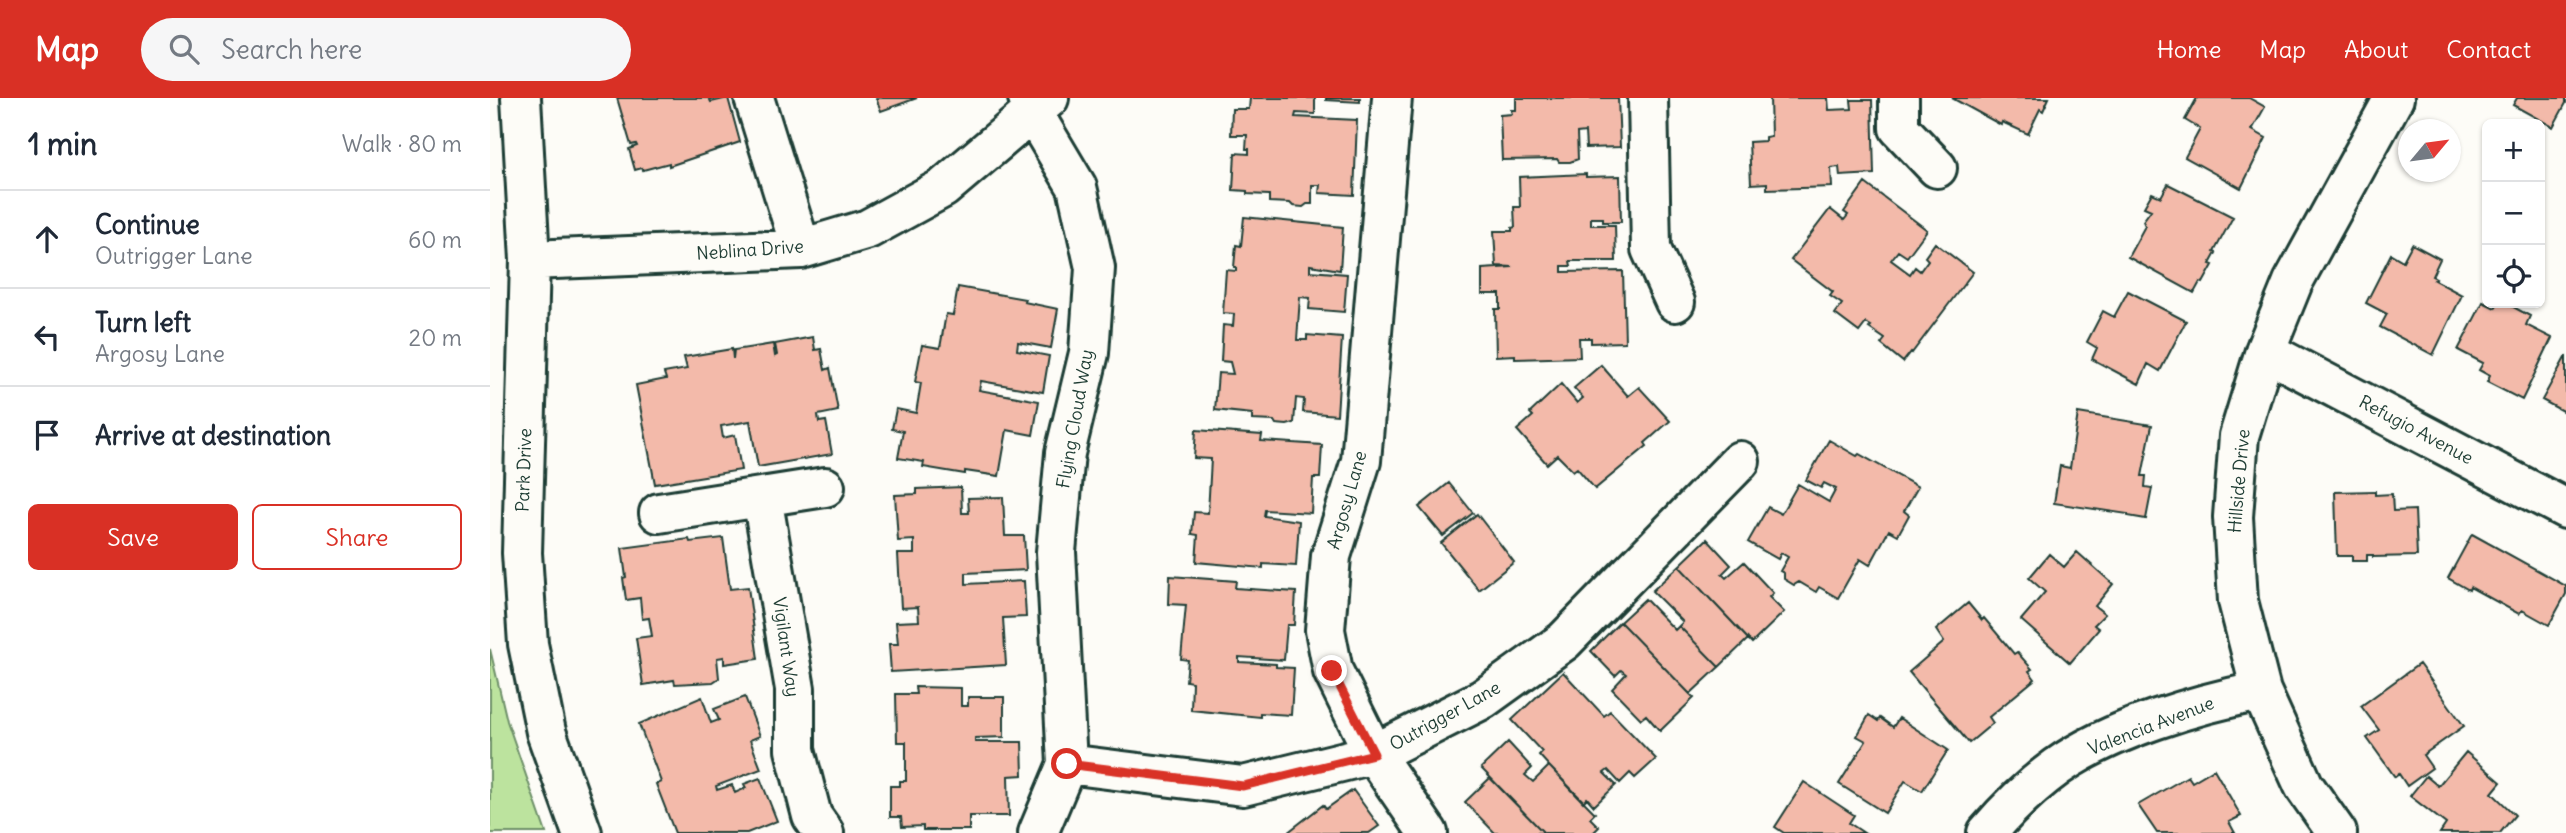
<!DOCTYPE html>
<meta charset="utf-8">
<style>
body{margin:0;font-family:Delius,sans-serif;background:#f6f6f7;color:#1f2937}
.controls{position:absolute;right:21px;top:21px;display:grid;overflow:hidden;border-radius:10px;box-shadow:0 2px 5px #0004}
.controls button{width:63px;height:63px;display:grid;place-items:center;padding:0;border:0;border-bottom:2px solid #e0e1e3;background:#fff;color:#1f2937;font:35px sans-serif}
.compass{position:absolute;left:1908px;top:21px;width:63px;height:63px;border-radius:50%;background:#fff;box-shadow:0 2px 5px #0004;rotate:61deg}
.stop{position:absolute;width:21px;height:21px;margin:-16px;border:5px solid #d93025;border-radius:50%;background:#fff}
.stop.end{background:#d93025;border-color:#fff;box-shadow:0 2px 7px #0008}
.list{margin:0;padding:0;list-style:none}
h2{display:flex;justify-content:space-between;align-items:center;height:91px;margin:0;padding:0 28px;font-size:30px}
h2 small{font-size:23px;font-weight:400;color:#747a83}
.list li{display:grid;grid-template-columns:46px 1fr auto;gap:21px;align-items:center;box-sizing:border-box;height:98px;padding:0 28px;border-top:2px solid #e0e1e3}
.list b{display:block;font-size:26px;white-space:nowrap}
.list p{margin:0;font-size:23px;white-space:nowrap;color:#747a83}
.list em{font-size:23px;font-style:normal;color:#747a83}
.actions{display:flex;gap:14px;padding:21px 28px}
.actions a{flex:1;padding:16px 0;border:2px solid #d93025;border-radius:10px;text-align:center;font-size:24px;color:#d93025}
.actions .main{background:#d93025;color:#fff}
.icon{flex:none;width:38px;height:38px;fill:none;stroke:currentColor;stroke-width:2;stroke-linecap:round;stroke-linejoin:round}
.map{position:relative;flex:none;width:2076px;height:735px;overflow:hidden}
header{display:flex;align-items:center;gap:42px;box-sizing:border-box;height:98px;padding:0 35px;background:#d93025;color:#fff}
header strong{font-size:33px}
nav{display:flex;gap:38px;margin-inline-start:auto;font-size:24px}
.search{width:490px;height:63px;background:#f6f6f7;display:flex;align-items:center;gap:18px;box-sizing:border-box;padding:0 24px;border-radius:38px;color:#747a83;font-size:26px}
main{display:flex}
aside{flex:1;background:#fff}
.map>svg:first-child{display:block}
.green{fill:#bce39e;stroke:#6e9069;stroke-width:2}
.building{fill:#f3baaa;stroke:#1f3d34;stroke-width:2}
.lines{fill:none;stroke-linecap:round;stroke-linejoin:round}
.minor-casing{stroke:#1f3d34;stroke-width:44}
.minor{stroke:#fdfcf7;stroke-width:38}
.route{stroke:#d93025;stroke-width:9}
.labels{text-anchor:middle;stroke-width:7;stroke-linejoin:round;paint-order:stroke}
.street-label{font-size:18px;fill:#1f3d34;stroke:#fdfcf7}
</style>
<header>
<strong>Map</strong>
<div class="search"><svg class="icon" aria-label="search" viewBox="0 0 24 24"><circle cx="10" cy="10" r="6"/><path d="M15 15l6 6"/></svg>Search here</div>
<nav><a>Home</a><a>Map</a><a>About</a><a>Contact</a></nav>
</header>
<main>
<aside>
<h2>1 min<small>Walk · 80 m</small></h2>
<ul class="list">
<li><svg class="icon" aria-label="ahead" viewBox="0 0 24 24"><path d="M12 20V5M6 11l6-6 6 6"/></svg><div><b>Continue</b><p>Outrigger Lane</p></div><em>60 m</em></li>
<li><svg class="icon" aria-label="left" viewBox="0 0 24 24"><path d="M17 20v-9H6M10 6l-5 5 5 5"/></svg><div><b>Turn left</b><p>Argosy Lane</p></div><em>20 m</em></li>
<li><svg class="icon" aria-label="arrive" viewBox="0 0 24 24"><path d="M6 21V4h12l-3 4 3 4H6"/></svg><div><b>Arrive at destination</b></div></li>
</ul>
<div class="actions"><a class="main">Save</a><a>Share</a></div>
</aside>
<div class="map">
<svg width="2076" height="735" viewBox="0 0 2076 735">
<rect width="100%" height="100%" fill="#fdfcf7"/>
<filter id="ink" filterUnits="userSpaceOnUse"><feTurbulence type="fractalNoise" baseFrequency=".0143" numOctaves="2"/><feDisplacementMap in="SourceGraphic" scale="14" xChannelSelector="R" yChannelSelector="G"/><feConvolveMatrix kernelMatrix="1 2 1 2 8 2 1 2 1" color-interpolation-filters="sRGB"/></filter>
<g filter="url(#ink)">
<path class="green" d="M0 551 17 623 56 735H0Z"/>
<path class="building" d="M127 0H226L220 2 221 4 238 0 250 44 179 68V65L153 72 152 70 145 72 139 51 147 48 146 46 141 47Z
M386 0H427L391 13Z
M760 0H825V16L806 15 805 19 867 22 864 97 829 95 830 87H822V106H817L813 109 803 108 800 105 779 104V97L757 96V93L743 92 745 55 759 56V51H756L757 37H741L742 11H759Z
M836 0H870V4L836 2Z
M1026 0H1128L1130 49 1096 50 1095 34 1087 35 1088 61 1080 64H1069L1067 61 1012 62 1010 17 1022 16 1021 12H1026Z
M1280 0H1338L1339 12 1362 11 1361 2H1382L1384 76 1350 78 1349 69 1341 70 1342 89 1277 91V85L1261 86 1259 44 1275 43V39L1281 38Z
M1462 0H1559L1553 13 1550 11 1538 36 1512 24 1511 27Z
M1707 0H1759L1775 9 1762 32 1776 40 1751 90 1695 59 1710 31 1695 22Z
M2027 0H2076V5L2063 29 2023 7Z
M1096 76V79L1130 78 1131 124H1113V120H1101V127H1125L1126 163H1080L1081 168H1072V174L1133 173 1135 244 1101 245V240H1089L1090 259 1025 261V257L1006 258 1005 211H1010V196H992V171L1023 169 1006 168 1004 133H1022V130L1025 129 1024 109H1030L1029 79Z
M1375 85 1437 132 1417 159 1408 153 1401 162 1420 176 1425 169 1430 173 1438 162 1435 159 1445 145 1483 174 1422 255 1421 254 1413 264 1391 246 1395 241 1379 230 1381 228 1376 225 1369 234 1345 216 1352 206 1340 198 1343 194 1301 162 1340 111 1354 122 1358 117 1354 114Z
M1678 86 1743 119 1724 154 1726 155 1720 166 1723 167 1713 185 1710 184 1704 195 1638 159 1655 128 1653 123 1661 112 1654 109 1662 95 1671 99Z
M754 119 853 129 850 172 820 167V173L857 176 854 214 819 211 820 200 810 199 807 242H817V237L852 240 847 317 813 314 814 301 806 300 804 325 797 327 786 326 784 323 762 322V316L725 312 728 275 743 276 740 264 731 263 733 227 743 228 744 216 733 215 736 172 746 173V169H744L746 147 751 148Z
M1922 146 1950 161 1942 178 1946 180 1944 182 1972 197 1943 257 1890 229 1897 216 1876 205 1901 156 1913 163Z
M468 189 535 201 534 204 568 211 561 250 528 244 527 252 559 258 553 294 491 283 489 292 549 303 543 337 517 332 509 378 475 373V376L433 369 434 364 408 360 413 333 402 331 406 311 426 315 431 285 425 284 432 247 450 250 456 216 463 217Z
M1638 193 1696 223 1670 273 1658 266 1649 286 1602 261 1607 250 1597 244 1613 213 1624 219Z
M1993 204 2005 210 2008 205H2016L2040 218 2036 227 2062 240 2032 302 1997 284 2000 278 1989 272 1993 265 1968 252Z
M323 239 325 252 331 251 335 272 340 270 348 313 328 317 329 324 336 323 342 356 268 369 260 323 231 328 233 340 245 337 251 372 165 386 146 287 176 281 174 275 197 271 194 259 242 251 243 261 244 252 283 246 285 258 287 257 285 246Z
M2076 258V315L2052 302Z
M1111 267 1138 298 1149 289 1180 323 1155 345 1157 348 1105 391 1087 370 1083 373 1067 357 1057 366 1027 332 1043 318 1040 315 1071 286 1087 305 1093 300 1084 290Z
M1588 315 1662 327 1652 378H1656L1655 389 1662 390 1656 421 1638 418V416L1564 405 1570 368 1580 370Z
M706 332 772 337 771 343 832 347 830 380H823L821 415 775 412 774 418 809 423 806 468 773 466V470L706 464 708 437 702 436 704 414 718 415 721 361 704 360Z
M1339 342 1367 358 1369 356 1428 389 1414 413 1419 417 1408 437 1399 432 1380 467 1370 461 1348 500 1329 489 1326 494 1309 484 1304 487 1294 481V475L1290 473 1298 459 1291 455 1288 461 1258 444 1278 409 1291 416 1308 386 1339 404 1346 391 1334 385 1331 390 1316 382Z
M959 385 983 415 953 438 929 409Z
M471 389 472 415H479L478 400 513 399 515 438H534L536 472 476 475V486L534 483 536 519 513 520 516 567 401 574 399 546H408L406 524 429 523 428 509 411 510 408 456H424V442L408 443 405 397 427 396V391Z
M1885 393V397L1902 396 1903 413 1925 412 1927 458 1883 459V457H1877V463H1862V458H1847L1845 394Z
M987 416 1024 464 989 492 951 445Z
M1982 436 2076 488V496L2059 527 2032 512 2029 516 1980 489 1979 492 1958 480Z
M233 440 240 491 258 489 268 561 234 566V559L227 560 229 580 223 584 185 586 184 582 153 587 146 540 162 538 159 520 152 521 150 500 136 502 133 480 136 479 132 450 199 441 200 444Z
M1217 441 1241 467 1232 476 1236 480 1254 464 1283 495 1279 499 1294 514 1262 545 1189 468Z
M1587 454 1623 486 1605 508 1615 516 1604 527 1609 531 1580 565 1531 522 1555 494 1539 480 1559 456 1574 469Z
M1189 468 1258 541 1229 569 1189 528 1193 524 1162 493Z
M680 478 746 483 745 490 806 494 804 527H797L794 562 749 559V564L786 566V569L804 570 801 617 770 615V619L701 612 702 584 696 583 698 562 691 561 696 507 679 506Z
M1155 501 1185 532 1189 528 1229 569 1200 596 1130 524Z
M1478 505 1492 522 1494 520 1524 556 1527 554 1542 571 1539 573 1545 581 1499 619 1503 625 1479 645 1419 574 1454 544 1446 532Z
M1130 524 1204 600 1170 633 1156 617 1151 621 1122 591 1136 576 1131 572 1125 578 1101 553Z
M1929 566 1974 628 1933 657 1942 670 1917 688 1909 676 1905 679 1877 640 1889 632 1871 608Z
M1073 574 1114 618 1120 613 1166 661 1145 680 1140 675 1130 685 1118 672 1114 675 1126 687 1104 708 1097 700 1093 704 1059 668 1049 657 1052 654 1022 622Z
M425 589 471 590V608H478V599H514V639L485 640V644H532L533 677 518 678 519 718H479V732H433V728L412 729 411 719H400V688H410V683H416V644H407L406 596H426Z
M212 599 221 625 229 622 224 611 255 599 270 638 260 642 271 671 226 688 227 692 242 687 245 695 256 690 254 686 270 680 287 723 257 735H185L166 686 171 684 149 626Z
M1379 617 1388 623 1390 620 1403 629 1409 620 1458 652 1432 693 1415 683 1395 715 1349 686 1376 643 1367 638Z
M1018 644 1042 670 1035 677 1043 684 1059 668 1105 715 1100 720 1109 729 1103 735H1054L991 670Z
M1976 654 2011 684 2002 695 2025 717 2010 735H1950L1956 726 1920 698 1936 678 1948 688Z
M1724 671 1751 718 1739 724 1745 735H1667L1648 707 1698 678 1702 684Z
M1000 680 1054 735H1005L975 704Z
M1314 684 1364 717 1359 725 1374 735H1294L1285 729Z
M863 692 889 728 879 735H797L833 707 836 711Z"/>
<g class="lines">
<g class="minor-casing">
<path id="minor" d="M31 0 40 162 32 455 38 546 56 634 92 735
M264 0 311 151
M538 0 543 15 587 89 605 170 599 255 575 355 566 454 577 666 548 735
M902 0 871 363 841 458 835 532 843 573 884 656 938 735
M1158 0 1161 151 1185 204
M1409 0V30L1447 70
M40 162 311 151 378 131 453 90 559 0
M1775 253 2076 411
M272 399 305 591V652L322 718 334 735
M169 415 335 389
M577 666 753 688 884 656 993 601 1074 543 1250 363
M1497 735C1518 710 1541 688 1567 669 1620 631 1707 606 1771 593
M1847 735 1814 688 1771 593 1748 503 1743 419 1749 338 1775 253 1803 184 1904 0"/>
</g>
<use href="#minor" class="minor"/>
</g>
</g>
<g class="lines" filter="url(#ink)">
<path class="route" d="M577 666 753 688 884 656 842 573"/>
</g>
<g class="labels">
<g class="street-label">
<text transform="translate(260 152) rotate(-4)" y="6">Neblina Drive</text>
<text transform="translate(585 321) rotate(-80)" y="6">Flying Cloud Way</text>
<text transform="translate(1926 332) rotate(28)" y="6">Refugio Avenue</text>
<text transform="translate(34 372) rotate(-88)" y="6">Park Drive</text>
<text transform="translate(1749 383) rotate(-85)" y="6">Hillside Drive</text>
<text transform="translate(857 402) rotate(-74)" y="6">Argosy Lane</text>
<text transform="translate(296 549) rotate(82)" y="6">Vigilant Way</text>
<text transform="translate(955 618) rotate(-29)" y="6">Outrigger Lane</text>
<text transform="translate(1661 628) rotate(-21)" y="6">Valencia Avenue</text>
</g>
</g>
</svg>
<div class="controls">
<button>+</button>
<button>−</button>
<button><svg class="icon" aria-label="locate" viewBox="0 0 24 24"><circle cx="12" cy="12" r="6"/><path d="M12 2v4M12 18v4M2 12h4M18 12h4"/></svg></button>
</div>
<svg class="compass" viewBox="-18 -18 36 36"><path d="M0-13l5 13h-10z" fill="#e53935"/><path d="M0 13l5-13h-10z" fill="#747a83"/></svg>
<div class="stop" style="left:577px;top:666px"></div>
<div class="stop end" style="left:842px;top:573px"></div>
</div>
</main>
